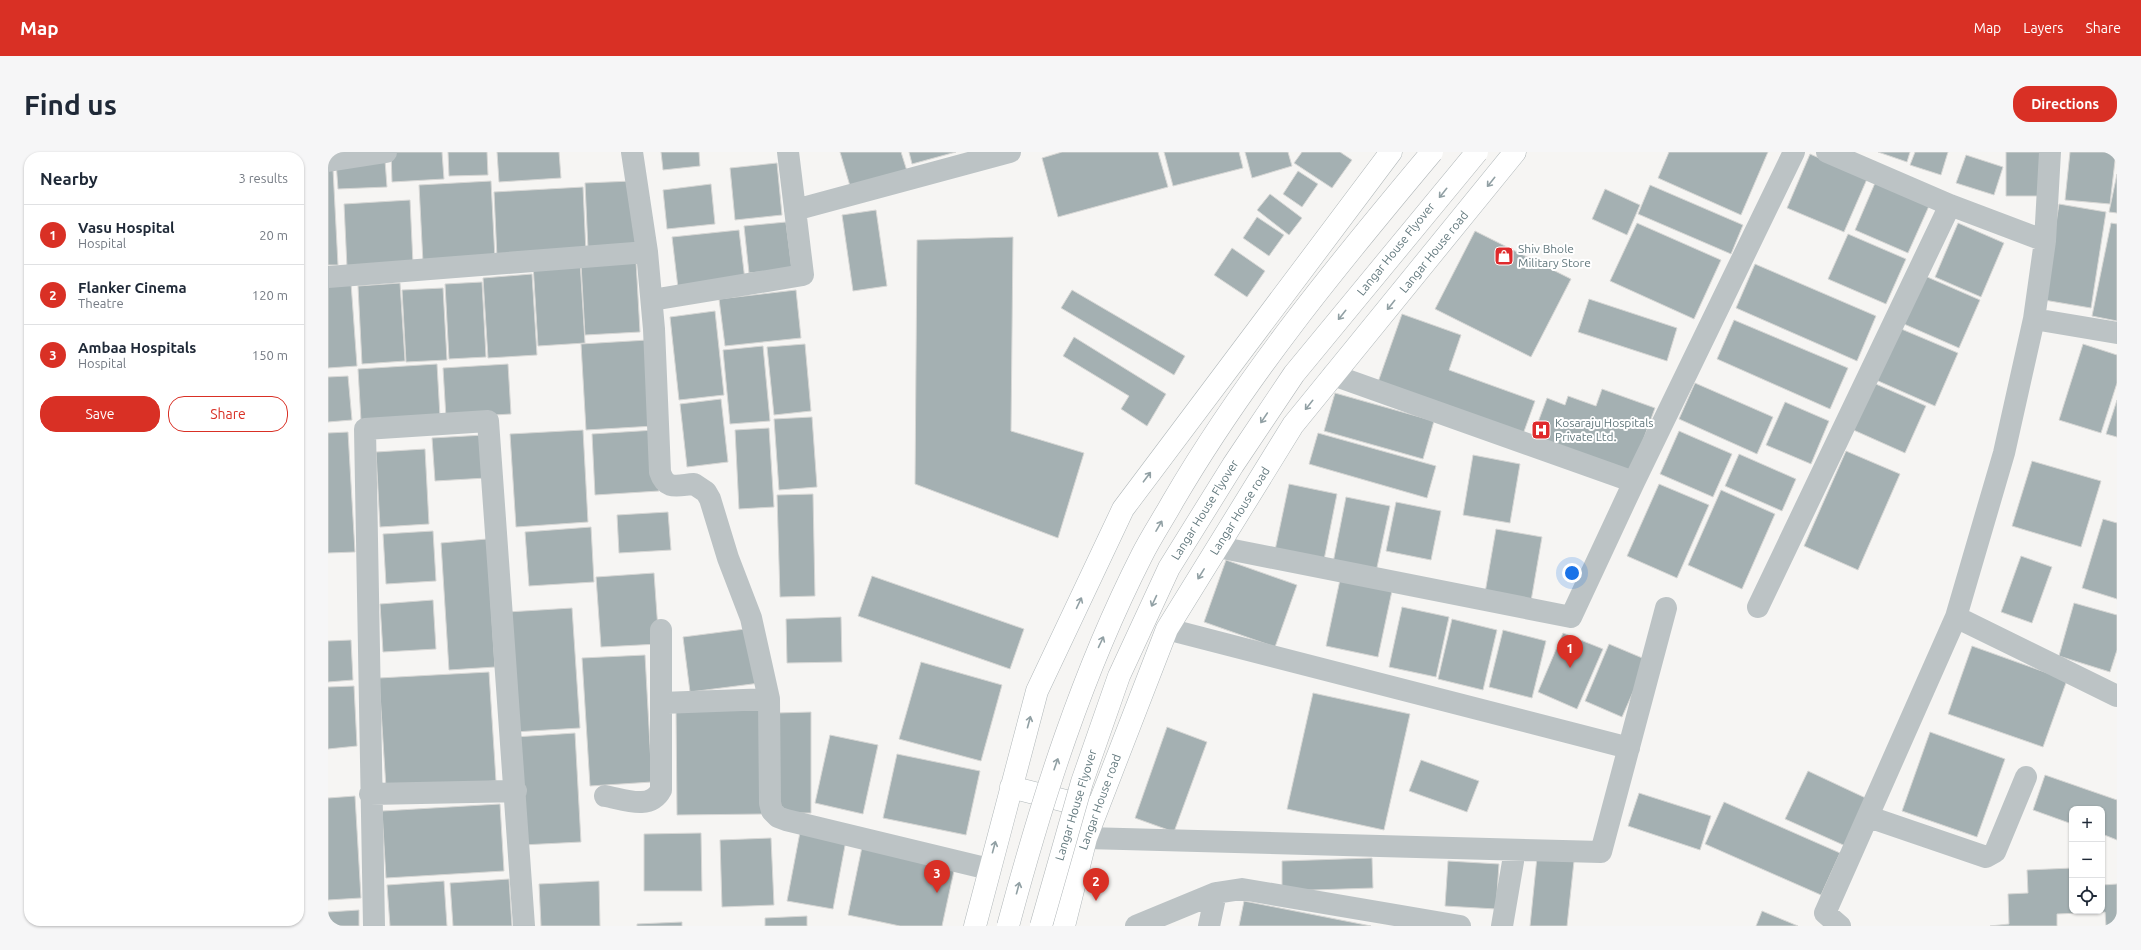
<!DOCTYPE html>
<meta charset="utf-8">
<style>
body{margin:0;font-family:Ubuntu,sans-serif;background:#f6f6f7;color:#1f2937}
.controls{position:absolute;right:12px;bottom:12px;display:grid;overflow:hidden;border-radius:8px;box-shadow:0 1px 3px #0004}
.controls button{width:36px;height:36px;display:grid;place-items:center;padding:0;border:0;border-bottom:1px solid #e0e1e3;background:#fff;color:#1f2937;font:20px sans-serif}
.you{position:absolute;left:1244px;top:421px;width:14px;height:14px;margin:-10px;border:3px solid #fff;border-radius:50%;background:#1a73e8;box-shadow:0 0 0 6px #1a73e833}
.badge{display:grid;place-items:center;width:26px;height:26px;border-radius:50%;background:#d93025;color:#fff;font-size:13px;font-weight:700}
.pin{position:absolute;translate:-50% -33px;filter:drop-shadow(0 1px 2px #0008)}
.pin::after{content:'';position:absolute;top:21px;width:14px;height:12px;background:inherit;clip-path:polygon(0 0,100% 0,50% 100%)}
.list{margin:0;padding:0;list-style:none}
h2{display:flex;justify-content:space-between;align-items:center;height:52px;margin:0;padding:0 16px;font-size:17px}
h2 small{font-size:13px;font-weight:400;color:#747a83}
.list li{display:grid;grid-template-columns:26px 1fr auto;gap:12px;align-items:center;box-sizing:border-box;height:60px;padding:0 16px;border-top:1px solid #e0e1e3}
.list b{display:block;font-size:15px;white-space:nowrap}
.list p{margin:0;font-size:13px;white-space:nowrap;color:#747a83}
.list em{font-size:13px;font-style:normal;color:#747a83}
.actions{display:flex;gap:8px;padding:12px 16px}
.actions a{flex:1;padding:9px 0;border:1px solid #d93025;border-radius:16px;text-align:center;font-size:14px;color:#d93025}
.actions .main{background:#d93025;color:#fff}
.icon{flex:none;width:22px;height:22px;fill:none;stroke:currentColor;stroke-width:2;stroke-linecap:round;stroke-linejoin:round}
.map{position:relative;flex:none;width:1789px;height:774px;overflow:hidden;border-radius:16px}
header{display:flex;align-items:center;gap:24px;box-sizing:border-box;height:56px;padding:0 20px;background:#d93025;color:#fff}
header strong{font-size:19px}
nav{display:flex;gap:22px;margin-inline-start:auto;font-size:14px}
.intro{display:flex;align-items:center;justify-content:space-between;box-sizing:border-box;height:96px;padding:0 24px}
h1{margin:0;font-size:28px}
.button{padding:10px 18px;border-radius:16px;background:#d93025;color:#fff;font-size:14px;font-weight:700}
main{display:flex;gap:24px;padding:0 24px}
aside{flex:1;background:#fff;border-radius:16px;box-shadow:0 1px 3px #0004}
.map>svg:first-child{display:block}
.building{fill:#a4b0b2;stroke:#d7d7d5}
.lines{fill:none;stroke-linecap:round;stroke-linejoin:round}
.major-casing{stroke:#b0b7b9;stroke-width:23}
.minor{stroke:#bcc3c5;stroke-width:22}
.major{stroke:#fff;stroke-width:22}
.highway-bridge-casing{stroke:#b0b6b8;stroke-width:23;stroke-linecap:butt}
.highway-bridge{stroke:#fff;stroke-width:22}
.oneway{stroke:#91a0a4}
.labels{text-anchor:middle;stroke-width:4;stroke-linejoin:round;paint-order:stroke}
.street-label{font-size:12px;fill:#62787d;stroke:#fff}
.poi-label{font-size:12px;fill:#62787d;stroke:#fff;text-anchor:start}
</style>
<header>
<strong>Map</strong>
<nav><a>Map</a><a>Layers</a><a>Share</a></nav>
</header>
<div class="intro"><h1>Find us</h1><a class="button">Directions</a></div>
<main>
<aside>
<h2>Nearby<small>3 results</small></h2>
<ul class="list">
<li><span class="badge">1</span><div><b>Vasu Hospital</b><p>Hospital</p></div><em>20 m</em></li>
<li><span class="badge">2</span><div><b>Flanker Cinema</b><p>Theatre</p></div><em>120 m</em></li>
<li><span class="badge">3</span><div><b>Ambaa Hospitals</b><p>Hospital</p></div><em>150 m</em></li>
</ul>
<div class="actions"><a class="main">Save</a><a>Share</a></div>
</aside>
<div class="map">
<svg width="1789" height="774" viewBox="0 0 1789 774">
<rect width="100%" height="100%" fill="#f6f5f3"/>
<path class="building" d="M63 0H114L116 27 64 30Z
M120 0H159L160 23 121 24Z
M169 0H231L233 26 171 30Z
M333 0H371L372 14 335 18Z
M512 0H573L579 19 522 34Z
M581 0H628L584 12Z
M734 0H830L840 35 730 65 714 6Z
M836 0H911L915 16 845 34Z
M917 0H960L964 14 924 26Z
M974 0H1012L1024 8 1004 36 966 11Z
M1341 0H1440L1413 63 1330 26Z
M1550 0H1582L1579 10Z
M1587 0H1620L1613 23 1582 13Z
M1678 0H1713L1714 44H1678Z
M1742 0H1788L1782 52 1737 48Z
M1482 2 1539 27 1516 80 1459 56Z
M1638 3 1675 15 1666 43 1628 31Z
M57 8 59 35 10 37 8 10Z
M449 11 454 63 407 68 402 16Z
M5 17 10 113H0V18Z
M970 19 990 32 974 55 955 42Z
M1789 22V61L1781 60Z
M163 29 167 107 95 111 91 33Z
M304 29 308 94 260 97 257 31Z
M1547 31 1601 54 1580 101 1527 78Z
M383 32 387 72 339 77 335 38Z
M1322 33 1415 73 1403 102 1310 62Z
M255 35 258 101 169 106 166 40Z
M1277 37 1312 53 1299 83 1264 67Z
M942 42 974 66 961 83 929 58Z
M82 48 85 112 19 116 16 52Z
M1731 52 1778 60 1763 156 1716 148Z
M548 58 559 134 525 139 514 63Z
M929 65 956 83 941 104 915 86Z
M458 70 464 117 421 121 416 74Z
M1309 71 1393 108 1366 167 1282 129Z
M1630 71 1676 91 1653 145 1607 125Z
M1783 71 1789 72V169L1764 164Z
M411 78 417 128 350 136 344 85Z
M1147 79 1243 127 1203 205 1107 157Z
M1520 82 1578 107 1558 152 1500 127Z
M685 85 683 279 756 301 730 386 587 332 589 88Z
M904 96 937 119 919 145 886 123Z
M252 109 257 191 210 194 205 112Z
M308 109 312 180 257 183 253 112Z
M1427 112 1548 164 1529 209 1408 156Z
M204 122 209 203 160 206 155 126Z
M1597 124 1652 148 1631 196 1576 172Z
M154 130 158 205 121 207 117 132Z
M23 131 29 214 0 216V132Z
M72 131 77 209 34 212 30 134Z
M115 136 119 208 78 210 74 138Z
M468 138 473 186 397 194 391 147Z
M744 138 857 204 846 223 733 156Z
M1261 147 1349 176 1339 209 1250 180Z
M387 159 396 243 351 248 342 165Z
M1074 162 1133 183 1121 218 1207 249 1194 285 1049 233Z
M1406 168 1520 216 1502 257 1389 207Z
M1571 176 1630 201 1607 254 1548 228Z
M746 185 838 242 819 274 793 257 801 244 735 204Z
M320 188 326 274 258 278 253 192Z
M477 192 483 259 446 263 439 195Z
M1755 192 1789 203V231L1773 281 1731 268Z
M435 194 442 269 402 272 395 198Z
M109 212 112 265 33 269 30 217Z
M180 212 183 262 118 266 115 216Z
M20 224 24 268 0 270V225Z
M1541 229 1598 254 1577 301 1521 276Z
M1367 231 1445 265 1429 302 1351 267Z
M1274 237 1327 256 1302 324 1203 289 1219 246 1237 253 1240 244 1268 254Z
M1007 241 1106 269 1095 307 996 279Z
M393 247 400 310 359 315 352 252Z
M1789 248V285L1778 282Z
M1457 250 1501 269 1483 312 1438 293Z
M484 265 489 335 451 338 446 267Z
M441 276 446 355 411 357 407 278Z
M255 278 260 370 188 375 182 282Z
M327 278 331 339 267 343 264 282Z
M1351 279 1404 302 1385 345 1332 322Z
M20 280 27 400 0 401V281Z
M990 281 1108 314 1099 346 981 312Z
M156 283 158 326 107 329 104 286Z
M97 297 101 372 52 375 48 300Z
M1518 299 1572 322 1530 418 1476 394Z
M1411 302 1468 327 1454 359 1397 334Z
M1145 303 1192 312 1182 371 1135 363Z
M1704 309 1773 329 1753 395 1684 374Z
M961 332 1009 342 995 413 946 403Z
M1331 332 1381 353 1349 426 1299 404Z
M1393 338 1447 362 1414 437 1360 413Z
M485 342 487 444 452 445 449 343Z
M1018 345 1062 354 1048 420 1005 411Z
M1068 350 1113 359 1103 408 1058 399Z
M340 360 343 398 291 401 289 363Z
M1775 367 1789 371V447L1754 436Z
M263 375 266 430 201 434 197 380Z
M1168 377 1214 385 1203 449 1157 441Z
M105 379 108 429 58 432 55 382Z
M159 387 167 515 121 518 113 391Z
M1693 404 1724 415 1704 471 1673 460Z
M898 408 969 433 947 495 876 470Z
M326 421 331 492 273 495 268 425Z
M1013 423 1065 434 1050 505 998 494Z
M544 424 696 477 682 517 530 464Z
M105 448 108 497 55 500 52 452Z
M1746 451 1789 463V498L1782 520 1731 504Z
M1074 455 1121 465 1108 525 1061 515Z
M244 456 252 576 186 580 179 460Z
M513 465 514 510 459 511 458 467Z
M1124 467 1169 478 1155 538 1110 527Z
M425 476 432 531 362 540 355 485Z
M1175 478 1218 489 1204 546 1161 535Z
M1235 481 1275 497 1249 557 1210 540Z
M23 488 25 528 0 530V489Z
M1281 492 1319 508 1294 565 1257 549Z
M1644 494 1739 528 1715 595 1620 562Z
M317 503 324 630 262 634 254 506Z
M593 510 674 533 653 609 571 587Z
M161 520 168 629 58 636 51 526Z
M26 534 29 594 0 597V535Z
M985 541 1082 562 1056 678 959 657Z
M348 558H437L438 662 349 663Z
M483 560V661H449L448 561Z
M839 575 879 590 846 680 807 666Z
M1602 580 1677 607 1649 685 1574 659Z
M247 581 253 690 194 693 187 585Z
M502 583 550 593 535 662 487 651Z
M569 602 652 619 638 683 555 666Z
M1093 608 1151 629 1139 660 1081 639Z
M1480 619 1544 649 1522 696 1457 667Z
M1717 623 1789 648V688L1774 682V657H1744V672L1705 658Z
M1311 641 1383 664 1372 698 1300 674Z
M27 644 33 746 0 748V646Z
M1396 650 1512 701 1493 743 1377 692Z
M172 652 176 719 58 726 54 659Z
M473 675 519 683 505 757 459 749Z
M373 681 374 739H316V682Z
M443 686 446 753 394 755 392 688Z
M534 695 627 714 614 774H572L520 763Z
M1209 705 1246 709 1239 774H1202Z
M1044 706 1045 736 954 739V709Z
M1120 709 1171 712 1168 757 1117 754Z
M1744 716V759H1774V733L1789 732V774H1778L1777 760 1729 762V774H1662L1681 772 1680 742 1700 741 1699 718Z
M181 727 184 774H125L122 731Z
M116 729 119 774H62L59 733Z
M271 729 272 774H213L211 732Z
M916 749 1043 774H911Z
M31 758V774H0V760Z
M1434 759 1470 774H1428Z
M479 764V774H437V766Z
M354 770V774H309V772Z"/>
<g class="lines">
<g class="major-casing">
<path id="major" d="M683 635 765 656
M647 774 709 539 795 357 1063 0
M736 774 758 686 839 477 965 273 1187 0"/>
</g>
<path class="minor" d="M304 0 319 100 326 177 332 320C338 339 350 333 366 332L378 340 382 347 400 406 423 466 441 547 442 651 444 659 450 665 458 668 661 717
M1499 0 1622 53 1717 89
M0 9 58 0
M467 58 682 0
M0 125 319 100
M324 148 475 123 460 0
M1706 167 1789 181
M1005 223 1306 330
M890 395 1243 465 1306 330 1466 0
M1430 455 1622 53
M1628 465 1789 544
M839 477 1301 596
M333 551 441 547
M42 642 188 639
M277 644C295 647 322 659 333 638V478
M1541 665 1658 705 1667 700 1698 625
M758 686 1273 700 1338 456
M46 774 37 277 160 269 196 774
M808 774 888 741 914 737 1132 774
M881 774 888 741
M1174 774 1187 698
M1512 774 1497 761 1628 465 1676 301 1706 167 1717 89 1722 0"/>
<use href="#major" class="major"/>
<g class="highway-bridge-casing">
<path id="highway-bridge" d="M680 774C714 647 754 521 814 403 823 385 835 367 845 349 918 224 1011 111 1104 0
M713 774 754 630 791 524 841 416 905 313 966 222 1149 0"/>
</g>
<use href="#highway-bridge" class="highway-bridge"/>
</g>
<defs><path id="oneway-shaft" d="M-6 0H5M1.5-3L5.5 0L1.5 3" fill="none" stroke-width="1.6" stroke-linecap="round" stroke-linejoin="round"/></defs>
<g class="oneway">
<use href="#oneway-shaft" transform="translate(1163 30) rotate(129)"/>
<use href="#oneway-shaft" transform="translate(1115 41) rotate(129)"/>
<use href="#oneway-shaft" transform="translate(1063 153) rotate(129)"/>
<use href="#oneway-shaft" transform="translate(1014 163) rotate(129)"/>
<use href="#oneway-shaft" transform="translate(981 253) rotate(129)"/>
<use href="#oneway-shaft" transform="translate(936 266) rotate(124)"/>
<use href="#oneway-shaft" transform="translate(819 325) rotate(-53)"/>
<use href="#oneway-shaft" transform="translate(831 374) rotate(-60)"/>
<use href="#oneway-shaft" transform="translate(873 422) rotate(122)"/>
<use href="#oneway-shaft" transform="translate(826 449) rotate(115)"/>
<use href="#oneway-shaft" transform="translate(751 451) rotate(-65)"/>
<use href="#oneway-shaft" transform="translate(773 490) rotate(-65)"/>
<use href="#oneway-shaft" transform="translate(701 570) rotate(-75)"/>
<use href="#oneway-shaft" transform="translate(728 612) rotate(-71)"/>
<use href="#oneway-shaft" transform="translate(666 695) rotate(-75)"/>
<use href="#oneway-shaft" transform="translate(690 736) rotate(-75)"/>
</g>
<defs>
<g id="shop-square" transform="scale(1)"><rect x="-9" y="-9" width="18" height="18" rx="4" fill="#df2a2c" stroke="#fff"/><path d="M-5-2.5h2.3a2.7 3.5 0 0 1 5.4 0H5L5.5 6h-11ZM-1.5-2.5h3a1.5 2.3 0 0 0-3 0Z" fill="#fff"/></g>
<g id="hospital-square" transform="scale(1)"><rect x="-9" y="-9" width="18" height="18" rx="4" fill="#df2a2c" stroke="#fff"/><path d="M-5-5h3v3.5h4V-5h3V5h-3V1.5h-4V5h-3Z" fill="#fff"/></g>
</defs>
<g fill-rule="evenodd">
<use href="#shop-square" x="1176" y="104"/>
<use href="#hospital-square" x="1213" y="278"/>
</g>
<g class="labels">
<g class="street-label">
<text transform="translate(1068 97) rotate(-51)" y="4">Langar House Flyover</text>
<text transform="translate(1106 100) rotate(-51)" y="4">Langar House road</text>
<text transform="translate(877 358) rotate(-58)" y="4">Langar House Flyover</text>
<text transform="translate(912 359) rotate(-58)" y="4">Langar House road</text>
<text transform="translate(772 650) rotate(-70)" y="4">Langar House road</text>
<text transform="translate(748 653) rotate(-73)" y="4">Langar House Flyover</text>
</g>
<g class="poi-label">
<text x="1190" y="101">Shiv Bhole<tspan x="1190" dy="14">Military Store</tspan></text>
<text x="1227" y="275">Kosaraju Hospitals<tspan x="1227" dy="14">Private Ltd.</tspan></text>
</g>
</g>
</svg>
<div class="controls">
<button>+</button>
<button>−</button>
<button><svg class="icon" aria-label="locate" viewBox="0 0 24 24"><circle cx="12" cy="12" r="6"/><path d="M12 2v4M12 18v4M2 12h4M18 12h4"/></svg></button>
</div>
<div class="you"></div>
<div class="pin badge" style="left:1242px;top:516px">1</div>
<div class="pin badge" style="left:768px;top:749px">2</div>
<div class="pin badge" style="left:609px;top:741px">3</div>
</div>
</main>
